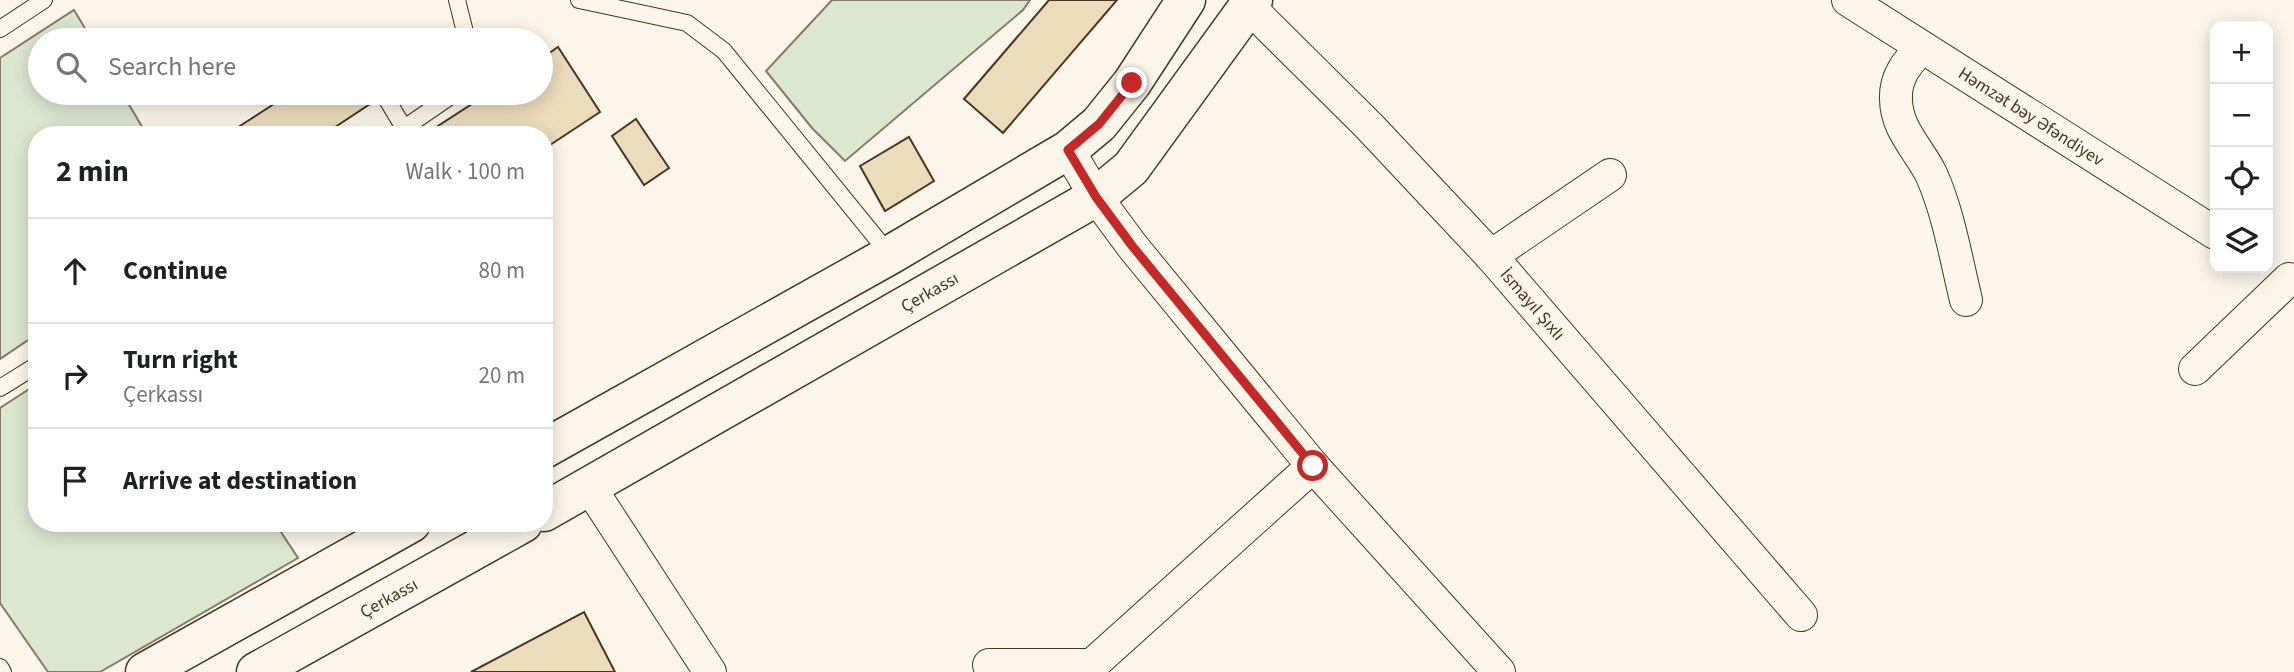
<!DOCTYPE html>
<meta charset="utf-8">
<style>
body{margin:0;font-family:"Source Sans 3",sans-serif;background:#f2f2f2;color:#202124}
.controls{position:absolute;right:21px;top:21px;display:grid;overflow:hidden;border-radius:14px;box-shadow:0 4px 18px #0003}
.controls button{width:63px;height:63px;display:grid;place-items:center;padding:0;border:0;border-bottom:2px solid #e0e0e0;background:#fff;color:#202124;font:35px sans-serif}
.stop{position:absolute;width:21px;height:21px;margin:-16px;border:5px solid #c62828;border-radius:50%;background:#fff}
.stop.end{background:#c62828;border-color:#fff;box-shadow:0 2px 7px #0008}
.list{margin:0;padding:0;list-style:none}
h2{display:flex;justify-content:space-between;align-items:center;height:91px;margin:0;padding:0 28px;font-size:30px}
h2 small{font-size:23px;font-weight:400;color:#757577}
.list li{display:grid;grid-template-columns:46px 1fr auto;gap:21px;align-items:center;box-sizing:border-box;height:105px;padding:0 28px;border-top:2px solid #e0e0e0}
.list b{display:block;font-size:26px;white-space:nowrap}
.list p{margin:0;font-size:23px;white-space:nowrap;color:#757577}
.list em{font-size:23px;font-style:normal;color:#757577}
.icon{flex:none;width:38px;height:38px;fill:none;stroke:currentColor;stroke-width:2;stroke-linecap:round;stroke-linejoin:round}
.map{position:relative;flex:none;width:2294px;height:672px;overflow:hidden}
.search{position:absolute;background:#fff;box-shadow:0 4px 18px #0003;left:28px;top:28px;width:525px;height:77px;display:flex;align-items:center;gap:18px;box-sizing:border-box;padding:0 24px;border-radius:38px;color:#757577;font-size:26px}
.panel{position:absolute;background:#fff;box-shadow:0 4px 18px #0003;left:28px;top:126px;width:525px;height:406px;border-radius:28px}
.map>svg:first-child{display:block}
.green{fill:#dce7d0;stroke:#887966;stroke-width:2}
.building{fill:#ecdcbc;stroke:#4a3520;stroke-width:2}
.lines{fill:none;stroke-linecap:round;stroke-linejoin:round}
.service-casing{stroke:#4a3520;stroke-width:18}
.minor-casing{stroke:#4a3520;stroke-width:34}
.tertiary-casing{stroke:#4a3520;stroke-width:41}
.service{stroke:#fbf6e9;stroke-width:16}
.minor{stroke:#fbf6e9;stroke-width:32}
.tertiary{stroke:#fbf6e9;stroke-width:38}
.route{stroke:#c62828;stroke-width:9}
.labels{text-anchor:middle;stroke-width:5;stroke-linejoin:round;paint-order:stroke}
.street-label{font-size:18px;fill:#4a3520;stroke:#fbf6e9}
</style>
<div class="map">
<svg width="2294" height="672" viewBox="0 0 2294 672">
<rect width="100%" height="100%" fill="#fbf6e9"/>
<path class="green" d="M832 0H1030L1023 10 845 161 812 128 766 71Z
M74 10 92 40H40V93H122L147 135H37V334L0 359V58Z
M37 384V523H275L298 558 100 672H48L0 603V408Z"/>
<path class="building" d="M1049 0H1117L1003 133 964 99Z
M558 47 600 112 544 149V135H424L489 93H541V59Z
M291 93H362L370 104 323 135H226Z
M636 119 669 168 644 185 612 136Z
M909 137 934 181 885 211 860 166Z
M584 612 615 672H471Z"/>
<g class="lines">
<g class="service-casing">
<path id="service" d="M457 0 465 32V40
M579 0 687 23 724 51 890 255
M0 29 44 0
M383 93 404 128
M394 135 448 98 451 93
M0 388 37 365
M0 667 3 672"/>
</g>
<g class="minor-casing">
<g id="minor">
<path id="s1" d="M1848 0 2215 233"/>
<path id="s2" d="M1249 7 1369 126 1491 256 1801 615"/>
<path d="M1921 48C1907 63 1895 77 1896 99 1896 130 1920 150 1932 176 1949 215 1956 259 1966 300"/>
<path d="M1068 150 1096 197 1133 247 1313 466 1499 672"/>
<path d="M1491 256 1610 175"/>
<path d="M2195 369 2289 279"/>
<path d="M589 486 710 672"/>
<path d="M989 665H1092"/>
<path d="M1091 672 1092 665 1313 466"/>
</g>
</g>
<g class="tertiary-casing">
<g id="tertiary">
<path d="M544 449 890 255 1068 150 1099 124 1132 83 1186 0"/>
<path id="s3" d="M544 512 1096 197 1131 168 1253 0"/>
<path d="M145 672 411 523"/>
<path id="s4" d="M256 672 523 523"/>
</g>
</g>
<use href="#service" class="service"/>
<use href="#minor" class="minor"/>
<use href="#tertiary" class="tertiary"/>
</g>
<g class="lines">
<path class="route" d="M1132 83 1099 124 1068 150 1096 197 1133 247 1313 466"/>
</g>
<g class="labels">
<g class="street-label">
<text dy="6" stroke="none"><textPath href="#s1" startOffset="217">Həmzət bəy Əfəndiyev</textPath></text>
<text dy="6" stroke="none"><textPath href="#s3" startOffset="444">Çerkassı</textPath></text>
<text dy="6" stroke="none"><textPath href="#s2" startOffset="411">İsmayıl Şıxlı</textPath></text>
<text dy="6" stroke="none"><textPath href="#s4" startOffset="152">Çerkassı</textPath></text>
</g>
</g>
</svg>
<div class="controls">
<button>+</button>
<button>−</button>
<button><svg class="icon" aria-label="locate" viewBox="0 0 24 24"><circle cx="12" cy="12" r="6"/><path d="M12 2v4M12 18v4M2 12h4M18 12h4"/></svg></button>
<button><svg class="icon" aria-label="layers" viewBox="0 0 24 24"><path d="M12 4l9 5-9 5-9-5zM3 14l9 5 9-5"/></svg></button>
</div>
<div class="stop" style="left:1313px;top:466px"></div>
<div class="stop end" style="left:1132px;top:83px"></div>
<div class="search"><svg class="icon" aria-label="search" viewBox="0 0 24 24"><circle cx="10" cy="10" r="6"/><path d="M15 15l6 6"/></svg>Search here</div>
<section class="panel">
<h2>2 min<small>Walk · 100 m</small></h2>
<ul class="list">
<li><svg class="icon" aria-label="ahead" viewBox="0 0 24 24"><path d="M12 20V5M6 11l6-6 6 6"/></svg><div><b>Continue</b></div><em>80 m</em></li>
<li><svg class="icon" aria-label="right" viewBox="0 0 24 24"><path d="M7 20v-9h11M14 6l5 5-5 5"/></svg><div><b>Turn right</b><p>Çerkassı</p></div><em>20 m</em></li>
<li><svg class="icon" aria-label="arrive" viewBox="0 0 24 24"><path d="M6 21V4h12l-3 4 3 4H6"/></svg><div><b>Arrive at destination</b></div></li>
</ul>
</section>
</div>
